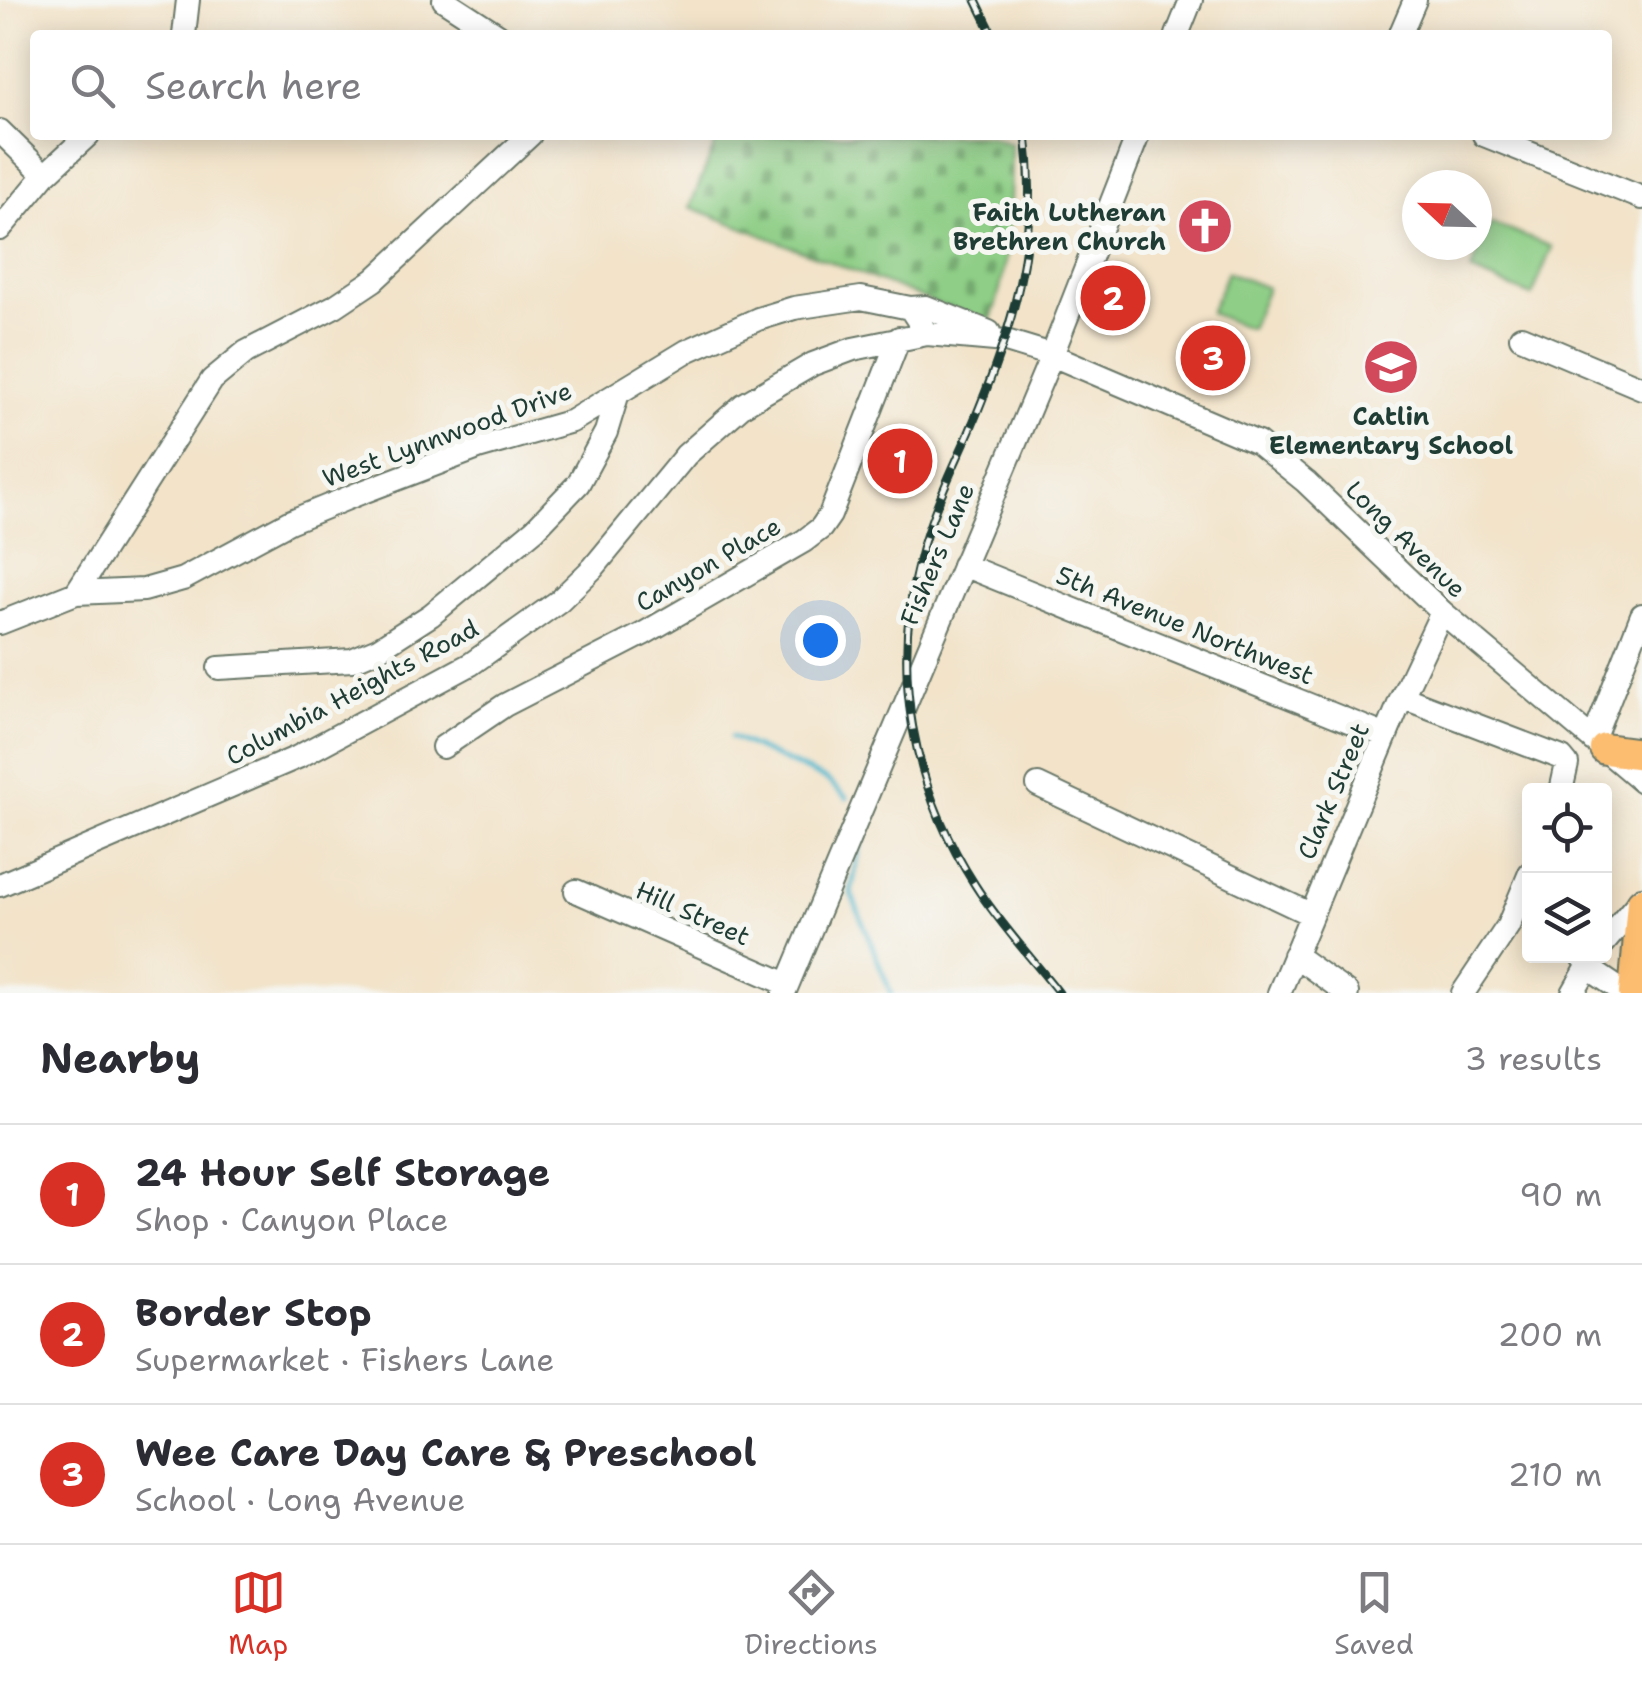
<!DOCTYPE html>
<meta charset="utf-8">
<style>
body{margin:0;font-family:"Shantell Sans",sans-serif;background:#f2f2f3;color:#2b2b33}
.controls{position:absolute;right:30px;bottom:30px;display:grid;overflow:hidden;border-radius:10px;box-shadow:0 5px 25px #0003}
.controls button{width:90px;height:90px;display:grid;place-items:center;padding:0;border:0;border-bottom:2px solid #e1e1e2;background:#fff;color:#2b2b33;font:50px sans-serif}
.compass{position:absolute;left:1402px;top:170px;width:90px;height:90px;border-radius:50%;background:#fff;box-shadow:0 5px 25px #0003;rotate:292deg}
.you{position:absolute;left:820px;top:640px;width:35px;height:35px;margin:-25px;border:8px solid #fff;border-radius:50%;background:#1a73e8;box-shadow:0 0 0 15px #1a73e833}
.badge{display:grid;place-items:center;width:65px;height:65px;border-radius:50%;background:#d93025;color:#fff;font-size:32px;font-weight:700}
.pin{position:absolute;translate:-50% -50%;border:5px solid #fff;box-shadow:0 2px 10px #0006}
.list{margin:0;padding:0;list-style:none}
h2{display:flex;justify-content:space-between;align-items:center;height:130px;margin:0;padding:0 40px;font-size:42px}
h2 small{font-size:32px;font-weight:400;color:#7c7c81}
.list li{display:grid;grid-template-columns:65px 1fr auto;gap:30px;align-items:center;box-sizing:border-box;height:140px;padding:0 40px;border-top:2px solid #e1e1e2}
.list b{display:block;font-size:38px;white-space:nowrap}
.list p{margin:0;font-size:32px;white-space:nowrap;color:#7c7c81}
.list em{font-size:32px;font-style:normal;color:#7c7c81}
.icon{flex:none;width:55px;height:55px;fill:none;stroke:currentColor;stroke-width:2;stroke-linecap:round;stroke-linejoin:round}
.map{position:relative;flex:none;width:1642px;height:993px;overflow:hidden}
.search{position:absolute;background:#fff;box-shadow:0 5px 25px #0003;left:30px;right:30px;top:30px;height:110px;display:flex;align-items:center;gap:25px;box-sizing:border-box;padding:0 35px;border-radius:10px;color:#7c7c81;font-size:38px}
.sheet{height:550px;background:#fff}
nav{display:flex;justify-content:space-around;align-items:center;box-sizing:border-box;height:140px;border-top:2px solid #e1e1e2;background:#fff;font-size:28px;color:#7c7c81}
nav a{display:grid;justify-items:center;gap:5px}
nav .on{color:#d93025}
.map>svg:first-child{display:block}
.cemetery{fill:url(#cemetery-stones);stroke:#56865d;stroke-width:2.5}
.green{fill:#8ece86;stroke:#56865d;stroke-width:2.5}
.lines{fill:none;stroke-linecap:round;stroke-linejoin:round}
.stream{stroke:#4db6cb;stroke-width:5}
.minor-casing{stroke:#697768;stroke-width:26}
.major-casing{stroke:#697768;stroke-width:34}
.minor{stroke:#fff;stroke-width:22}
.major{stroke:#fcbd6f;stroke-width:30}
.rail-casing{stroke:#1f3d34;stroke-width:9}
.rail{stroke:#f6f6f2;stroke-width:5;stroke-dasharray:15;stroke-linecap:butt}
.labels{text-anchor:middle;stroke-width:10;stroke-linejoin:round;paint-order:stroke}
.poi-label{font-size:25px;font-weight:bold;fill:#1f3d34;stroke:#f6f6f2;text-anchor:end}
.street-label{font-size:25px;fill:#1f3d34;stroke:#f6f6f2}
</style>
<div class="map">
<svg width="1642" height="993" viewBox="0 0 1642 993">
<defs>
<pattern id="cemetery-stones" width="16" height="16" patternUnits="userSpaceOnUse" patternTransform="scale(2.5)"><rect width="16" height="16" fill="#8ece86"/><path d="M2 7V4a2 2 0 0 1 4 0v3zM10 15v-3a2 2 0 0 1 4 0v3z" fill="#73a86e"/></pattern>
</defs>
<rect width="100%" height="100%" fill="#f6f6f2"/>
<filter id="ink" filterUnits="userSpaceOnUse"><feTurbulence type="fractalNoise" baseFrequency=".01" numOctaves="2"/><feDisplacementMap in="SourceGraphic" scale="20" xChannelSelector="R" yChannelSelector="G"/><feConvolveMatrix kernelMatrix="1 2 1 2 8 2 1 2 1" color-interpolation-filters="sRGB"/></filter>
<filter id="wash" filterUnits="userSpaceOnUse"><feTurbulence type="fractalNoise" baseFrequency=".0048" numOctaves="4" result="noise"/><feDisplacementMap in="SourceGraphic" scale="40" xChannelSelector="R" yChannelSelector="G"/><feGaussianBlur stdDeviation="2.25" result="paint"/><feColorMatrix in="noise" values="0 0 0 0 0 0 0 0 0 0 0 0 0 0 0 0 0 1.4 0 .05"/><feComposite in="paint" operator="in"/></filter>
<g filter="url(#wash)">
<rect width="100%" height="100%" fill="#f2e3c9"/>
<path class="cemetery" d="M719 135H989L1011 144C1010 206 1012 266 989 324L690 207Z"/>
<path class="green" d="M1491 223 1552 247 1532 296 1471 271Z
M1227 272 1267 288 1250 329 1210 313Z"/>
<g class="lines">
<path class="stream" d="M731 737 827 780 847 798
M862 837 851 893 891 993"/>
</g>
</g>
<g filter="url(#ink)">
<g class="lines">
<g class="minor-casing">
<path id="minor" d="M444 0 498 35
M184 35 188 0
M1177 35 1191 0
M1400 35 1415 0
M0 131 45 175
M1484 135 1642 198
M0 229 45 175 88 135
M910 308 926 307 989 332
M1521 337 1642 388
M963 565 1386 736
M76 593 212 380 246 352 335 306 374 280 530 135
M0 623 76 593 144 590 183 579 289 522 360 493 478 448 572 421 687 351 758 319 794 308 861 298 910 308 927 334
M219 668 352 660 378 649 431 615 535 529 578 484 606 432 617 396
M1402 697 1562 758 1567 764 1561 791
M1593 740 1642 615
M443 747 505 705 643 634 804 541 821 528 830 515 899 338
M1038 785 1310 914
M0 885 298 757 471 664 559 601 593 568 686 455 743 405 813 364 853 349 927 334 1006 341 1052 355 1258 443 1306 482 1442 612 1642 781
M576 891 787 984
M1604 943 1642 898
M1294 955 1347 993
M1582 956 1597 974 1625 993
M784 993 1052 355 1138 135
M1279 993 1402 697 1442 612
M1463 993 1508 926 1530 873
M1573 993 1593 958"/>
</g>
<g class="major-casing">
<path id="major" d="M1605 749 1642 754
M1634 993 1642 903"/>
</g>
<use href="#minor" class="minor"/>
<use href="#major" class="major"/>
<g class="rail-casing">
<path id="rail" d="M976 0 993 35
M1026 135C1040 243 1012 331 970 430 952 471 931 513 920 557 890 670 912 787 975 885 999 923 1031 957 1059 993"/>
</g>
<use href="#rail" class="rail"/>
</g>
</g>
<defs>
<g id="church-disc" transform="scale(2.875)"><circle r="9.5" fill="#d1495b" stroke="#f6f6f2"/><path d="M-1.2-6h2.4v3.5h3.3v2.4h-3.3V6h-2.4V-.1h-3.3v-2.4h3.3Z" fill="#fff"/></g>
<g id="school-disc" transform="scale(2.875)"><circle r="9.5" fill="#d1495b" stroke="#f6f6f2"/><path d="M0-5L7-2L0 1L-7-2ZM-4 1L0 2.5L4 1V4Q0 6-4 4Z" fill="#fff"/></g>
</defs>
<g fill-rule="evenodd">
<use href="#church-disc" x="1205" y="226"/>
<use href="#school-disc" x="1391" y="367"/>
</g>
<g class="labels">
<g class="poi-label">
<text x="1166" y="221">Faith Lutheran<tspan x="1166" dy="29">Brethren Church</tspan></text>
<text x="1391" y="425" text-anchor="middle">Catlin<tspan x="1391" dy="29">Elementary School</tspan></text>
</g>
<g class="street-label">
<text transform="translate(447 434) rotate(-20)" y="9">West Lynnwood Drive</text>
<text transform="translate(1406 539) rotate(44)" y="9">Long Avenue</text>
<text transform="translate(937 554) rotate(-67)" y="9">Fishers Lane</text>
<text transform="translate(708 564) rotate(-30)" y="9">Canyon Place</text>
<text transform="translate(1185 625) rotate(22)" y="9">5th Avenue Northwest</text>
<text transform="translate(352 692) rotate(-28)" y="9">Columbia Heights Road</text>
<text transform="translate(1333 791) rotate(-67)" y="9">Clark Street</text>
<text transform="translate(693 913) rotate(24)" y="9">Hill Street</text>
</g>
</g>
</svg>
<div class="controls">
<button><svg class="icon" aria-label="locate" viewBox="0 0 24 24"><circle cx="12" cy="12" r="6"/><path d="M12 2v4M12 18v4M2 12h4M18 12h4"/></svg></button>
<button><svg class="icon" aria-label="layers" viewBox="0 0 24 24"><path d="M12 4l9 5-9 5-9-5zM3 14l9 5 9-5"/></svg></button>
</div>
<svg class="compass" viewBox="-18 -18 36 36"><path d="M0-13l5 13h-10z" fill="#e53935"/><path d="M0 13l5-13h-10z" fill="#7c7c81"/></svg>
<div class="you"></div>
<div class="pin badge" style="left:900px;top:461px">1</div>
<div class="pin badge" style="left:1113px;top:298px">2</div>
<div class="pin badge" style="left:1213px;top:358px">3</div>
<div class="search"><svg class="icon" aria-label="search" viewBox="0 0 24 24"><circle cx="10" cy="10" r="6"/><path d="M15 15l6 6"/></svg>Search here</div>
</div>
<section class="sheet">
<h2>Nearby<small>3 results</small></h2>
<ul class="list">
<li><span class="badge">1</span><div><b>24 Hour Self Storage</b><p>Shop · Canyon Place</p></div><em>90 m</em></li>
<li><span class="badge">2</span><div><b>Border Stop</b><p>Supermarket · Fishers Lane</p></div><em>200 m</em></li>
<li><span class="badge">3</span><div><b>Wee Care Day Care &amp; Preschool</b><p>School · Long Avenue</p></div><em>210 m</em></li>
</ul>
</section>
<nav>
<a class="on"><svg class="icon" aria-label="map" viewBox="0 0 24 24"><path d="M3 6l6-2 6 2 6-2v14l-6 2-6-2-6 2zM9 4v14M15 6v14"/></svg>Map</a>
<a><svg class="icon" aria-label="directions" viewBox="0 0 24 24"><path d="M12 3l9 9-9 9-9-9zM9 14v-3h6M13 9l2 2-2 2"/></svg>Directions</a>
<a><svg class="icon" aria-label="saved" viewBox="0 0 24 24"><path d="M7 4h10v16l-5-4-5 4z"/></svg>Saved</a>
</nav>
